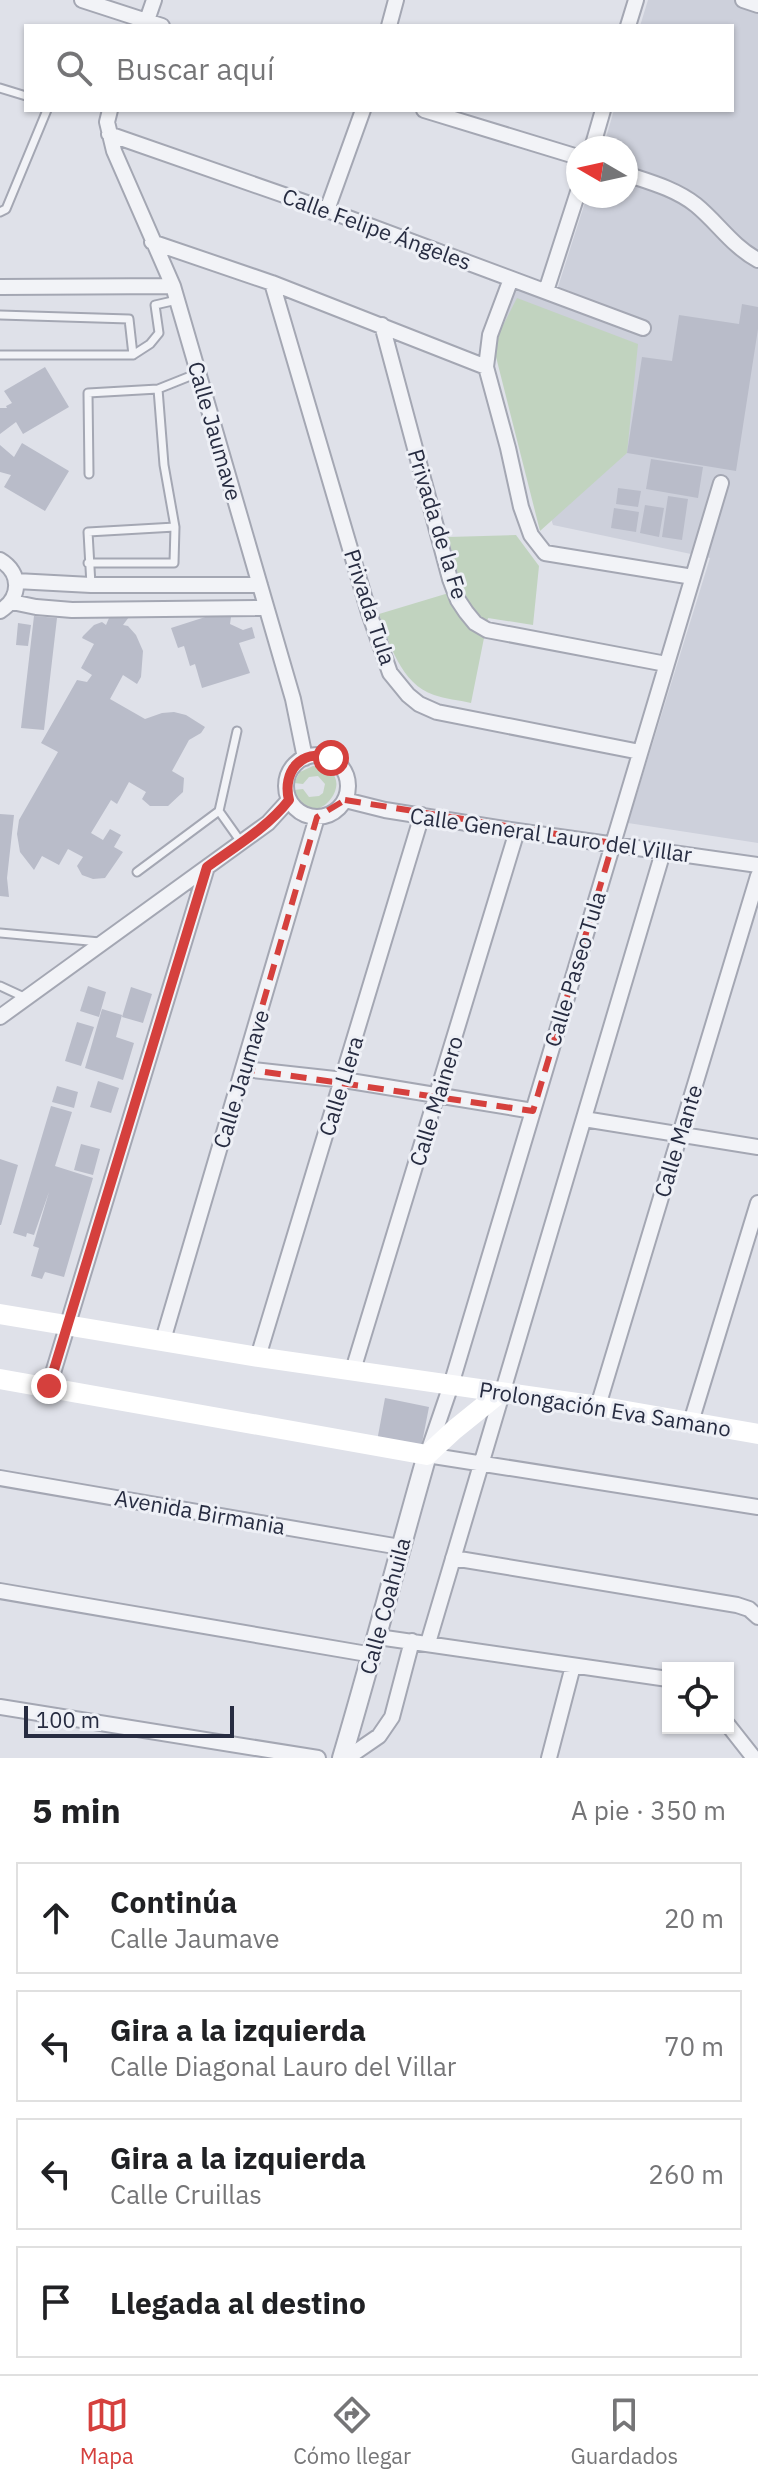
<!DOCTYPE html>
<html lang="es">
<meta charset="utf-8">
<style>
body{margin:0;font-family:"IBM Plex Sans",sans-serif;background:#f6f6f6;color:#202124}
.controls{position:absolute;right:24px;bottom:24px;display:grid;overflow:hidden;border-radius:0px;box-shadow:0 2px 6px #0004}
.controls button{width:72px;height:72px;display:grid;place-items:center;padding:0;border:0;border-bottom:2px solid #e0e0e0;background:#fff;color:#202124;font:40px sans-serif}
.compass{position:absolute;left:566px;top:136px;width:72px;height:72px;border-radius:50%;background:#fff;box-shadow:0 2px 6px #0004;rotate:279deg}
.scale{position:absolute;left:24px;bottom:20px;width:210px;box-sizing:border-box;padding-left:8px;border:4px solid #272c41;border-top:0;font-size:22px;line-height:28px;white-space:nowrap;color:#272c41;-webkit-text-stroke:6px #eef0f6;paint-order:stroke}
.stop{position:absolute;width:24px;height:24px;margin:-18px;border:6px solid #d5403d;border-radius:50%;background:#fff}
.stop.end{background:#d5403d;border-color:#fff;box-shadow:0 2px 8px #0008}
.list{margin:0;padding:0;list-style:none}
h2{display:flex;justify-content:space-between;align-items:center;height:104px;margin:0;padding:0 32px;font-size:34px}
h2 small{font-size:26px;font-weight:400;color:#757577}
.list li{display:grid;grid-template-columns:52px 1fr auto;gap:24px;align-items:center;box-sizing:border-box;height:112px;margin:0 16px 16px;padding:0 16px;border:2px solid #e0e0e0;border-radius:0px}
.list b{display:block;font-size:30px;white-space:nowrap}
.list p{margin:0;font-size:26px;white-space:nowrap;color:#757577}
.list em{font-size:26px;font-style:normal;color:#757577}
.icon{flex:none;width:44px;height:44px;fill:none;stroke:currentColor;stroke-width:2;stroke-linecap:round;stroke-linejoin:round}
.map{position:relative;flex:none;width:758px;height:1758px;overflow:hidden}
.search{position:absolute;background:#fff;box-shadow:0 2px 6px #0004;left:24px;right:24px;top:24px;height:88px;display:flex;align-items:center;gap:20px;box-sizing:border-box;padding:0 28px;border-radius:0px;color:#757577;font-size:30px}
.sheet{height:616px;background:#fff}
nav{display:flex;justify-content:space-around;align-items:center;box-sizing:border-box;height:112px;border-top:2px solid #e0e0e0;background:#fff;font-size:22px;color:#757577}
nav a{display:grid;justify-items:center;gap:4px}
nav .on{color:#d5403d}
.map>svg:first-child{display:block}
.built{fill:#cdd0db}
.green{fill:#c1d3bf}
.building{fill:#b9bcc9}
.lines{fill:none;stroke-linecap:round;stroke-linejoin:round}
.service-casing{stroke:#a4a7b3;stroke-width:11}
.minor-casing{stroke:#a4a7b3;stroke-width:18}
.tertiary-casing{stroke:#a4a7b3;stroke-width:22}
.service{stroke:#f2f3f7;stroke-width:7}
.minor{stroke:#f2f3f7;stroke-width:14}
.tertiary{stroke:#f2f3f7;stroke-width:18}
.secondary{stroke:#fff;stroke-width:20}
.route{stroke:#d5403d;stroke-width:10}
.marked{fill:none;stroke:#d5403d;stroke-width:6;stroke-dasharray:16 10;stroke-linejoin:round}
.labels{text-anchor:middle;stroke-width:6;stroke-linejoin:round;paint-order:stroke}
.street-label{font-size:22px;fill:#272c41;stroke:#eef0f6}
</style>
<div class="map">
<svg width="758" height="1758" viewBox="0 0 758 1758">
<rect width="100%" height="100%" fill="#dfe1e9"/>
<path class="built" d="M648 0H758V843L628 823 710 558 553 525 497 343 521 274 557 290 587 196H626V148H603L614 110H732V26H640Z"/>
<path class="green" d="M517 298 638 344 627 453 540 531 494 349 498 335Z
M516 535 539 566 533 625 488 618 471 703C459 700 445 699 434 695 401 684 389 643 379 614L462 589 448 537Z
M313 766C369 770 309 844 294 790L303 789 309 797 319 796 323 793 325 784 318 776 309 777 303 784 294 783 300 772Z"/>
<path class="building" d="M742 304 758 307V329L736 471 627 453 642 357 672 361 679 315 739 324Z
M45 367 69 407 23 434 16 422 0 434V408H7L6 406 12 403 4 391Z
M22 443 69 471 45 511 4 487 11 475 0 472V445L14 457Z
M651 459 703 467 698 498 646 489Z
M618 488 641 491 638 507 616 504Z
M668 496 688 499 682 540 662 537Z
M645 505 664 508 659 537 640 533Z
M614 508 639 512 636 532 611 528Z
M224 611 231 617 230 624 243 630 252 627 255 638 239 643 250 673 202 688 195 664 190 666 184 646 178 648 171 628Z
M125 614 129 617 123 625 128 626 136 635 143 651 141 677 137 684 123 675 110 699 145 719 162 713 174 712 186 715 205 727 201 733 189 740 172 771 184 778 183 792 168 806H150L142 799 146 792 129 782 117 804 111 800 91 833 103 840 110 829 121 835 114 847 123 852 105 878 93 879 82 875 77 866 83 857 68 849 59 865 42 856 34 870 20 852 17 834 19 820 58 752 41 743 77 680 87 682 92 675 81 668 94 644 82 638 83 636 94 625 102 622 106 625 109 618Z
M34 616 57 618 44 730 21 728Z
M18 623 31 625 28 646 16 645Z
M0 814 14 815 7 878 9 897 0 896Z
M88 986 106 992 99 1017 80 1011Z
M131 987 152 994 143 1023 122 1017Z
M102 1009 122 1015 116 1037 134 1043 123 1080 85 1068Z
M77 1022 94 1027 81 1066 65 1061Z
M98 1081 119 1088 111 1113 90 1107Z
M57 1086 78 1092 74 1108 52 1102Z
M51 1106 72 1112 55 1166 93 1178 64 1277 45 1272 42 1279 31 1276 39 1248 33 1246 49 1192 34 1235 27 1233 26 1237 13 1233Z
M81 1144 100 1149 93 1175 74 1170Z
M0 1159 18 1165 1 1225H0Z
M385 1398 429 1407 421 1448 377 1441Z"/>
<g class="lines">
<g class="service-casing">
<path id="service" d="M0 88 26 96
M0 212 6 209 47 110
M0 315 129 319 133 355
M0 355H133L150 344 159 333 155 305 177 300
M89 474 88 393 158 389 198 373
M88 563H174L175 527 164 465 158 389
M91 585 88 532 175 527
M219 811 241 842
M137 872 219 811 237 731
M0 933 100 942
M0 986 26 998"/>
</g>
<g class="minor-casing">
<path id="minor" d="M82 0 162 26
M743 0 758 5
M145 26 154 0
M389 26 396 0
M628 26 636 0
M110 110 107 122 114 151 173 286 293 699 305 758
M424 110 578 157
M109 134 327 210 643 328
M592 148 603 110
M626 174C650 182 676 189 696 205 718 223 732 246 758 260
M327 210 363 110
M152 242 272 283 486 367
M511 279 490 335 486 367 508 448 521 507 531 535 545 553 693 577
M272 283 369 613 390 673 408 695 419 704 437 712 640 752
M0 287 173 286
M546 291 578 192
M382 325 450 579 458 600 466 612 475 623 487 630 666 664
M721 483 451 1385 427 1455 758 1507
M0 560C22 573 21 598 0 611
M16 581 91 585H260
M12 602 36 607 72 610 266 608
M286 786a31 31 0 1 1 62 0a31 31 0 1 1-62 0Z
M345 800 385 810 517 831 758 865
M0 1017 268 823 289 800
M244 1069 344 1080 533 1111
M584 1119 758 1147
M163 1340 317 817
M258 1357 422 815
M353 1370 517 831
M49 1386 207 867
M598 1406 758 876
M691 1422 758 1203
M0 1478 400 1547
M453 1558 737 1605 749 1609 758 1617
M0 1591 373 1655
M378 1637 668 1679
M428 1643 663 852
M0 1707 318 1758
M728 1725 754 1758
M347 1758 379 1736 392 1717 412 1641
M549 1758 573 1666"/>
</g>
<g class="tertiary-casing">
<path id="tertiary" d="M342 1758C372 1657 398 1556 427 1455"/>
</g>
<use href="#service" class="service"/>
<use href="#minor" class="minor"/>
<use href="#tertiary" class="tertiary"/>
<path class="secondary" d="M0 1314 258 1357 598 1406 758 1434
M0 1379 427 1455 454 1430 501 1392"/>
</g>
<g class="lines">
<path class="route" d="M49 1386 207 867C236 846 267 828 289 800 282 772 301 748 331 758"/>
</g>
<path class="marked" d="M345 800 613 843 533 1111 244 1069 317 817Z"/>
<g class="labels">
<g class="street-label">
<text transform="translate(377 229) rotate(20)" y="8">Calle Felipe Ángeles</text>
<text transform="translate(215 431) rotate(74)" y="8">Calle Jaumave</text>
<text transform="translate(438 524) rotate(73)" y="8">Privada de la Fe</text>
<text transform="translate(370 607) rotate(72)" y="8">Privada Tula</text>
<text transform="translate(551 835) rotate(8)" y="8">Calle General Lauro del Villar</text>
<text transform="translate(575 969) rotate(-73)" y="8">Calle Paseo Tula</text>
<text transform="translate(241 1079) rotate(-73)" y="8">Calle Jaumave</text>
<text transform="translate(341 1086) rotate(-73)" y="8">Calle Llera</text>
<text transform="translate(436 1101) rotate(-73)" y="8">Calle Mainero</text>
<text transform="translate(678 1141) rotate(-73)" y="8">Calle Mante</text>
<text transform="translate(605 1409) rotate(9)" y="8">Prolongación Eva Samano</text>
<text transform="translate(200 1512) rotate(10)" y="8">Avenida Birmania</text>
<text transform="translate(385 1606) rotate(-75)" y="8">Calle Coahuila</text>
</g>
</g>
</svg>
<div class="controls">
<button><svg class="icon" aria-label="locate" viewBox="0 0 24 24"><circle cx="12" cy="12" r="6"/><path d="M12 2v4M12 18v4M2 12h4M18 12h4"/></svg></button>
</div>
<svg class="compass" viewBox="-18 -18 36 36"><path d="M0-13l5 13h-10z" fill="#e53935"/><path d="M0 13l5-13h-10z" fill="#757577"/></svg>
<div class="scale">100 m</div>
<div class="stop" style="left:331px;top:758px"></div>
<div class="stop end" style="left:49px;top:1386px"></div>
<div class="search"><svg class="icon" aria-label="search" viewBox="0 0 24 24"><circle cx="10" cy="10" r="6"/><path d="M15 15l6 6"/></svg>Buscar aquí</div>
</div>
<section class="sheet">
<h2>5 min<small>A pie · 350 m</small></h2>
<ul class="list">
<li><svg class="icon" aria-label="ahead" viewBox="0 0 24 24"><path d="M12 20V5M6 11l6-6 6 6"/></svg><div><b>Continúa</b><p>Calle Jaumave</p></div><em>20 m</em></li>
<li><svg class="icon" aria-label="left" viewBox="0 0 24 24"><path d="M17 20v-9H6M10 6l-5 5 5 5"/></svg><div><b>Gira a la izquierda</b><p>Calle Diagonal Lauro del Villar</p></div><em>70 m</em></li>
<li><svg class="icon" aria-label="left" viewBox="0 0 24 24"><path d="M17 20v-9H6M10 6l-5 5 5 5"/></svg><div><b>Gira a la izquierda</b><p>Calle Cruillas</p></div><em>260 m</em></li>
<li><svg class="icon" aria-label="arrive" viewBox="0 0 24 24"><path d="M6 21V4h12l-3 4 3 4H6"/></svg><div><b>Llegada al destino</b></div></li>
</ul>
</section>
<nav>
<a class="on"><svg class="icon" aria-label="map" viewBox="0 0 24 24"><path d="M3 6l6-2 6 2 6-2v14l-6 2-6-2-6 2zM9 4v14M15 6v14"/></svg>Mapa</a>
<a><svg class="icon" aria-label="directions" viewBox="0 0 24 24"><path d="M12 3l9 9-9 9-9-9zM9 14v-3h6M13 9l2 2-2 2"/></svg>Cómo llegar</a>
<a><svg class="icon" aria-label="saved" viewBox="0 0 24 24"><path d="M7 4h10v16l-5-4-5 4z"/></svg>Guardados</a>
</nav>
